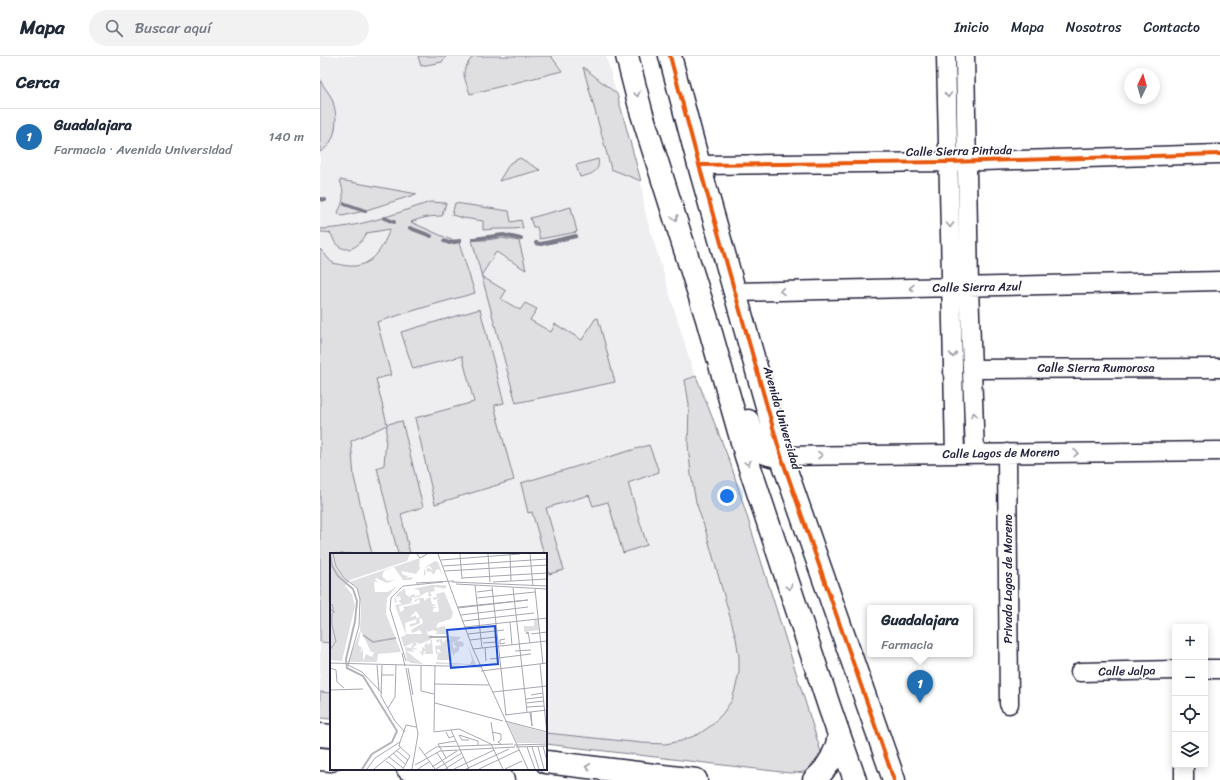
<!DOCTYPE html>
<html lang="es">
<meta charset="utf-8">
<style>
body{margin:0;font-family:Sriracha,sans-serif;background:#f2f2f3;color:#1f2937}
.controls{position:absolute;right:12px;bottom:12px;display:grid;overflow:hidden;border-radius:4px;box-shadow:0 2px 10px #0003}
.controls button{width:36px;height:36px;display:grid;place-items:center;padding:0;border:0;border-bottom:1px solid #e0e1e3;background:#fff;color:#1f2937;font:20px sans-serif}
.compass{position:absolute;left:804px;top:12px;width:36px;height:36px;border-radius:50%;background:#fff;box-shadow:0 2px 10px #0003;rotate:5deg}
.you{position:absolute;left:407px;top:440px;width:14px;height:14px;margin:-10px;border:3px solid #fff;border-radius:50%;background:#1a73e8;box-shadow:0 0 0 6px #1a73e833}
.badge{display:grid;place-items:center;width:26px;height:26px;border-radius:50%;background:#1f6fb2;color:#fff;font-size:13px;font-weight:700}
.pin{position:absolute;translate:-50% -33px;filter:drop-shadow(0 1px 2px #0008)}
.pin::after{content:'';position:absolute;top:21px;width:14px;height:12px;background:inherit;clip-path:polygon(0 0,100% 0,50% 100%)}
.popup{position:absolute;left:547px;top:549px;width:106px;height:52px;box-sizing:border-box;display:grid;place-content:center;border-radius:4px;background:#fff;filter:drop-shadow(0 1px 3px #0005);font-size:13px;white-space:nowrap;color:#747a83}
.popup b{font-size:15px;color:#1f2937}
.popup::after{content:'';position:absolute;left:50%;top:100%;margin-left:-8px;border:8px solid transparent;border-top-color:#fff}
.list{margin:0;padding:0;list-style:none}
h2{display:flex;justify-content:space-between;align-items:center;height:52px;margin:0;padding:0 16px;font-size:17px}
h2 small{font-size:13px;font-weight:400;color:#747a83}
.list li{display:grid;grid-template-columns:26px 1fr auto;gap:12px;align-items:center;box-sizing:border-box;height:56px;padding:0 16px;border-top:1px solid #e0e1e3}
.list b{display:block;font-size:15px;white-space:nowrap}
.list p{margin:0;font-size:13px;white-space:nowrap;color:#747a83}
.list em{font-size:13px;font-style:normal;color:#747a83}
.icon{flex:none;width:22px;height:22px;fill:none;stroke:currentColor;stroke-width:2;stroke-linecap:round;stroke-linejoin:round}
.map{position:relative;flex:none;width:900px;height:724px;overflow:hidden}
header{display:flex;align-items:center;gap:24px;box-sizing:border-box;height:56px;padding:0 20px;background:#fff;border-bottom:1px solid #e0e1e3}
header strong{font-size:19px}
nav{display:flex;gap:22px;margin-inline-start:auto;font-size:14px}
.search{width:280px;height:36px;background:#f2f2f3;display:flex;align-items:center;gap:10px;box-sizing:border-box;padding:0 14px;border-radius:22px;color:#747a83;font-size:15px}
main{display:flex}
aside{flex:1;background:#fff}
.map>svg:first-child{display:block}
.built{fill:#eeeef1}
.green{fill:#dfdfe2;stroke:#80808e}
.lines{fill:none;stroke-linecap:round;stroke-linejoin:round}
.stream{stroke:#7a7a88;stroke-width:4}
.minor-casing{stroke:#22223b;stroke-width:21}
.major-casing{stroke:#22223b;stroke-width:25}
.minor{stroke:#fff;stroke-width:18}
.major{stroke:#fff;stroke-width:22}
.cycleway-casing{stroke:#fff;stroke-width:6}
.cycleway{stroke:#e8590c;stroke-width:4}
.oneway{stroke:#9c9ca7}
.labels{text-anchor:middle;stroke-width:3.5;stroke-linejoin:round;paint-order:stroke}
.street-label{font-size:12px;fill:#22223b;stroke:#fff}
.inset-river{fill:none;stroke:#b4b4bc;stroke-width:2}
.inset-road{fill:none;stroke:#a7a7b1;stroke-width:1}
.view{fill:#1d4ed8;fill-opacity:0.15;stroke:#1d4ed8;stroke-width:2}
.inset-edge{fill:none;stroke:#22223b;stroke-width:2}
</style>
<header>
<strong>Mapa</strong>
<div class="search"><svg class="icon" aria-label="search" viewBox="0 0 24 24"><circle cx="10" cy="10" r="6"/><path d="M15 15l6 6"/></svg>Buscar aquí</div>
<nav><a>Inicio</a><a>Mapa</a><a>Nosotros</a><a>Contacto</a></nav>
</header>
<main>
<aside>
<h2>Cerca<small></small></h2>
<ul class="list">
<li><span class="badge">1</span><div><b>Guadalajara</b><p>Farmacia · Avenida Universidad</p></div><em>140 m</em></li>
</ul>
</aside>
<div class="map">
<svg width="900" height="724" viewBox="0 0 900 724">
<rect width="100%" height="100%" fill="#fff"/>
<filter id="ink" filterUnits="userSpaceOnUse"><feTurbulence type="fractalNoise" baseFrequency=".025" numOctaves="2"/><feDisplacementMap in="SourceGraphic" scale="8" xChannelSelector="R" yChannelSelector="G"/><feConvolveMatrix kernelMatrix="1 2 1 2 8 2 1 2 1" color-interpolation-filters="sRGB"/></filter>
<g filter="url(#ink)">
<path class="built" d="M0 0H286L321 125 325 156 373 315 411 409 501 696 494 713 484 716 470 717 226 688V498H11V663L0 662Z"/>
<path class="green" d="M98 0H126L122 6 101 10Z
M153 0H231L242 15 150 38C143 17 140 18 153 0Z
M263 11 297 38 321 125 291 113Z
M0 23C2 29 6 33 10 39 19 56 19 86 0 96Z
M200 102 220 114 179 125 190 107Z
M278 103C281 116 270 119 260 121L256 109Z
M20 124 97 138 40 156 22 160 19 158 18 156C25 145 24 136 20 124Z
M110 146 126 147 122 160C111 160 100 162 91 166L131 184H138L155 237 112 249 57 266 71 319 56 323 67 368 82 365 103 451 81 458 90 498H78L57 412 64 409 67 369 31 385 34 421 52 498H11V587L0 586V193C5 197 8 204 13 207 16 208 20 208 22 209 50 215 61 196 70 173L47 177C41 188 29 200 16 188 13 185 13 179 10 177 7 176 3 176 0 176V173C38 172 75 158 110 146Z
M135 147 189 155 191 166 201 164 203 172C190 174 177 172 163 174V165L143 162 132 159Z
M251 151 257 176 220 183 217 171H213L210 162Z
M181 182 199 185 206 214 176 196 161 220 186 235 181 243 200 254 205 247 217 253 210 264 231 276 235 268 262 284 275 263 278 262 295 326 196 347 152 184H166Z
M160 253 184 347 175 349V353L194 424 115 448 95 362 154 346 142 300 93 313 81 276Z
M376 320 411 409 501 696C498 717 488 716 470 717L226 688V677L322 687 345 688 361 685 379 678 392 669 403 657 412 644 416 630 419 616V601L416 582 386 476 376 446 371 419 368 388 369 348 365 324Z
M329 389 339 416 308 427 327 489 303 497 288 446 273 450 269 439 226 452 244 514 229 518 226 506V498H224L212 456 208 457 201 427Z
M0 636 11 637V663L0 662Z"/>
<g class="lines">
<path class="stream" d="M0 143 5 144
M25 148 45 155
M64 162 74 166
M90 172 111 180
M154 183 183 179 201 183
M124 185 129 187 140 185
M216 187 221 188 256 180"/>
<g class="minor-casing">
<path id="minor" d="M626 0 635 398
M645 0 649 231 655 398
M379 109 629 106 900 98
M415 236 900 225
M652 313 900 312
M687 397 689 648
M461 400 900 395
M885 613H900
M760 616 855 614
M864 724V709"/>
</g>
<g class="major-casing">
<path id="major" d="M307 0 321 55 387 263 426 400 510 653 535 724
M350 0 379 109 461 400 574 724
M428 365C434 384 436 400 461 400
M0 679 11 680
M0 703 11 704
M226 706 376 724
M88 713 183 724
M494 724C508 712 516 698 519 680"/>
</g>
<use href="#minor" class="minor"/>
<use href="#major" class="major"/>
<g class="cycleway-casing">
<path id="cycleway" d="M350 0 379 109 461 400 574 724
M379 109 629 106 900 98"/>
</g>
<use href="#cycleway" class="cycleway"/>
</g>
<defs><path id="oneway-chevron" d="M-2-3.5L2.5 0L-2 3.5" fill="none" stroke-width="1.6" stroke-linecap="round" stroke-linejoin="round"/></defs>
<g class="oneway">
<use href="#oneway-chevron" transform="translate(317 38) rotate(75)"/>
<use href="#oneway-chevron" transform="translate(628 39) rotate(88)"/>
<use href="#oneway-chevron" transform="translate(355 162) rotate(73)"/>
<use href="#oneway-chevron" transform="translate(630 169) rotate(89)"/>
<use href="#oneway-chevron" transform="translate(592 232) rotate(179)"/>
<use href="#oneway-chevron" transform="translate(462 235) rotate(179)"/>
<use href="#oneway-chevron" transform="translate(633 299) rotate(89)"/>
<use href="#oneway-chevron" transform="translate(654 359) rotate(-93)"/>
<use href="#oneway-chevron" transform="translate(756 397) rotate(-1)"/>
<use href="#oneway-chevron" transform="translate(500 399) rotate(-1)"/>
<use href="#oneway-chevron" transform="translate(428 407) rotate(72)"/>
<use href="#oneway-chevron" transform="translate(469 531) rotate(72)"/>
<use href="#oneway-chevron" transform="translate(268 711) rotate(-173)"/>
</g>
</g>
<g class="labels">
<g class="street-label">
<text transform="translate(639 95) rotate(-1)" y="4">Calle Sierra Pintada</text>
<text transform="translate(657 231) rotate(-1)" y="4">Calle Sierra Azul</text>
<text x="776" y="316">Calle Sierra Rumorosa</text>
<text transform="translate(462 362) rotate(74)" y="4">Avenida Universidad</text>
<text transform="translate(681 397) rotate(-1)" y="4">Calle Lagos de Moreno</text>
<text transform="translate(688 523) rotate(-90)" y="4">Privada Lagos de Moreno</text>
<text transform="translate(807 615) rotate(-1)" y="4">Calle Jalpa</text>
</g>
</g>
<g transform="translate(10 497)">
<rect width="217" height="217" fill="#fff"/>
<path d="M0 1H80L77 8 20 27 15 33 22 41 25 53 12 108 0 107ZM90 5 89 14H91L86 21 71 18 73 22 79 23 75 25 83 24 81 27H73L64 14 54 18 52 23 57 28 65 27 57 30 46 25 45 27 48 29H44L45 39H58L67 33 57 45 56 61 71 99 48 101 47 109H18L30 78 31 52 27 34 19 29ZM31 78 41 99H44L42 104 36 101 33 108V96L29 101 32 95 28 92ZM105 8 108 9 113 23 109 16 106 17 107 14 104 22 100 18 97 19 96 16 99 15 103 18 100 13 94 15 96 21 94 23V15ZM101 32H115L117 34 113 36 123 60 121 66 108 70 106 75 115 73 118 81H105L108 79 103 77 98 79 96 75 98 82H102V86L90 91 85 89 87 92 83 94 88 97 81 96 85 99 76 98 93 111 81 110 77 108 75 94 81 95 83 90 87 88 74 94 71 84 76 82 65 52 72 51 68 48 71 47 70 43 65 44 67 49 65 50 64 46 68 40 75 36 76 42 79 43 78 45 83 41 85 42 86 45 82 44V48L80 49 83 50 69 53 70 59 74 57 73 54 90 50 89 46 85 49 84 47 90 45H94V48L100 44 102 51 106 52 102 54H107L103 56V59H107L109 58 107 47 110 45 104 47 102 45 107 44 106 41 114 39 112 35 104 34 105 38 100 39 102 43H98L99 40 97 39 87 45 85 39 87 43 90 42 89 37 83 36ZM86 58 90 64 87 65 86 70 79 71 81 74 90 70 89 66 92 65 93 70 81 77 82 80 90 77 92 81H76L75 70 87 66 85 61V63L80 64ZM204 67H208L209 77 194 79V73H204ZM119 83 131 84 127 88 133 89 134 93 129 94V98L125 100 124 95 127 94 123 91 127 88 122 90 125 100 124 103 121 97 122 107H107L108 97 109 100 111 99 109 96H107V101H106L105 93 111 92 110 88 107 90 106 87 112 86 113 90 116 86 120 87ZM100 87H102L103 101H94L96 99 94 98 93 103 89 98 92 99V94L96 96 94 93 97 89V92L101 90ZM138 92 146 112 106 111V109L140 111 142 107ZM177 169 217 180V190H187Z" fill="#dfdfe2" fill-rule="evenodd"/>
<path class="inset-river" d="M0 1 2 13 8 23 23 36 27 48 25 68 16 106 17 115 33 123 67 178 62 189 42 201 32 216M33 82 43 89 66 85M99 84H118"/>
<path class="inset-road" d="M3 1 6 13 14 25 27 35 30 46 29 73 18 112 32 119 52 140M87 1 90 5 97 1M108 1 143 96 198 216M130 1 132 26M158 1 160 29M180 1 181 28M200 1 203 33M111 7 190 1M113 13 217 6M115 18 217 12M132 25 217 20M122 29 217 33M163 29 217 26M86 30 124 28M126 31 217 36M145 32 152 95M162 34 176 162M183 35 197 159M205 36 213 111M147 39 163 37M147 45 205 39M128 54 198 47 128 55M0 55 4 60 2 51M131 62 198 54M133 68 204 60M180 69 182 92M135 74 217 65M138 81 174 77M199 81 196 80 198 79 200 90M201 81 217 79M175 86 170 87V91L175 90M140 87 166 84M153 90 167 89M155 94 156 108M143 96 217 88M0 97 6 88 2 72V60M185 98 201 97M72 100 75 113M160 106 201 101M76 108 60 56 61 45 73 33 113 29M0 110 152 114M210 111 217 182M47 112 49 138M52 112 51 143 65 168 75 179M105 112 104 179 129 176 161 191 173 216M91 113V138L104 141M0 115 6 117 7 129 14 135M76 115 88 181 82 216M78 115 83 142M151 118 217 110M51 122H64M104 131 159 132M0 137 33 136M163 139 217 133M201 142 213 140M196 146 213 144M105 150 173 168M196 150 214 148M197 154 214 153M58 155 65 144 66 112M200 159 202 173 201 159M175 162 217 157M175 168 217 179M161 169 164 188M121 177 139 216M116 179 119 185 124 183M162 179 171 181V187L168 189 171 191M129 182 148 188V192M129 182 132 187H139M70 189 69 193 80 203 73 216M184 192 217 191M213 193 217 208M89 194 105 216M186 194 217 193M197 194 205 216M202 194 209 216M208 194 214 216M66 197 78 207M63 200 75 211M107 200 118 216M94 202 106 194 183 191M59 204 73 215M116 205 108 191 126 188M56 208 66 216M85 212 110 198 185 194M102 214 127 198M37 216 45 205 70 189 76 172 86 174M44 216 71 194M88 216 99 209M106 216 132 200M115 216 134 204M124 216 164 197M136 216 179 196M149 216 189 197M175 216 192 208"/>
<path class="view" d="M165 73 168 111 121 115 117 77Z"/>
<rect width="217" height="217" class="inset-edge"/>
</g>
</svg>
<div class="controls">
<button>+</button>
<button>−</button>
<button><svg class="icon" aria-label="locate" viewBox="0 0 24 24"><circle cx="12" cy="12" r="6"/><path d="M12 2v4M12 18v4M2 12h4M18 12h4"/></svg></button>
<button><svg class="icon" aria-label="layers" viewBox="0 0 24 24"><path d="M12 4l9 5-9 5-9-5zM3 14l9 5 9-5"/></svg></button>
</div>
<svg class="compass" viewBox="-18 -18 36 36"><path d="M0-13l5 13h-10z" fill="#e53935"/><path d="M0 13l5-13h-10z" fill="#747a83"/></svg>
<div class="you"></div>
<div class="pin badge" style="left:600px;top:647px">1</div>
<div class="popup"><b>Guadalajara</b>Farmacia</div>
</div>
</main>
